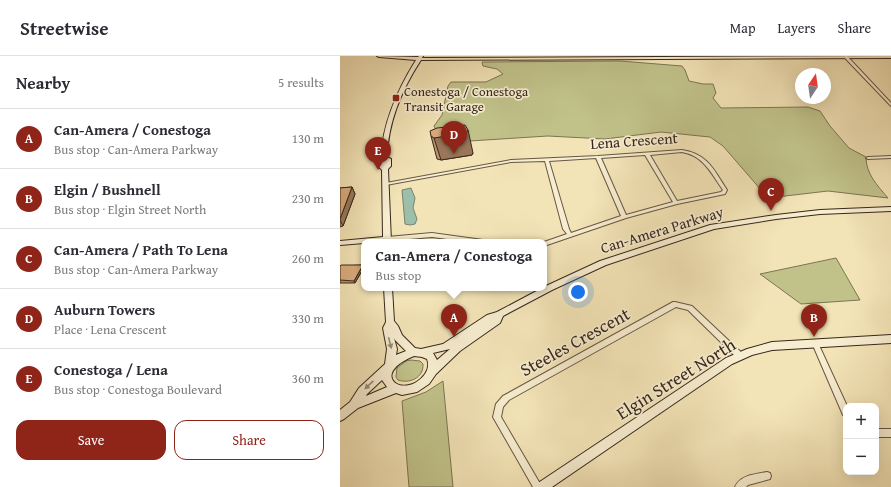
<!DOCTYPE html>
<meta charset="utf-8">
<style>
body{margin:0;font-family:"Gentium Book Plus",serif;background:#f7f7f7;color:#2b2b33}
.controls{position:absolute;right:12px;bottom:12px;display:grid;overflow:hidden;border-radius:8px;box-shadow:0 4px 16px #0002}
.controls button{width:36px;height:36px;display:grid;place-items:center;padding:0;border:0;border-bottom:1px solid #e1e1e2;background:#fff;color:#2b2b33;font:20px sans-serif}
.compass{position:absolute;left:455px;top:12px;width:36px;height:36px;border-radius:50%;background:#fff;box-shadow:0 4px 16px #0002;rotate:13deg}
.you{position:absolute;left:238px;top:236px;width:14px;height:14px;margin:-10px;border:3px solid #fff;border-radius:50%;background:#1a73e8;box-shadow:0 0 0 6px #1a73e833}
.badge{display:grid;place-items:center;width:26px;height:26px;border-radius:50%;background:#8f2418;color:#fff;font-size:13px;font-weight:700}
.pin{position:absolute;translate:-50% -33px;filter:drop-shadow(0 1px 2px #0008)}
.pin::after{content:'';position:absolute;top:21px;width:14px;height:12px;background:inherit;clip-path:polygon(0 0,100% 0,50% 100%)}
.popup{position:absolute;left:21px;top:183px;width:186px;height:52px;box-sizing:border-box;display:grid;place-content:center;border-radius:8px;background:#fff;filter:drop-shadow(0 1px 3px #0005);font-size:13px;white-space:nowrap;color:#7c7c81}
.popup b{font-size:15px;color:#2b2b33}
.popup::after{content:'';position:absolute;left:50%;top:100%;margin-left:-8px;border:8px solid transparent;border-top-color:#fff}
.list{margin:0;padding:0;list-style:none}
h2{display:flex;justify-content:space-between;align-items:center;height:52px;margin:0;padding:0 16px;font-size:17px}
h2 small{font-size:13px;font-weight:400;color:#7c7c81}
.list li{display:grid;grid-template-columns:26px 1fr auto;gap:12px;align-items:center;box-sizing:border-box;height:60px;padding:0 16px;border-top:1px solid #e1e1e2}
.list b{display:block;font-size:15px;white-space:nowrap}
.list p{margin:0;font-size:13px;white-space:nowrap;color:#7c7c81}
.list em{font-size:13px;font-style:normal;color:#7c7c81}
.actions{display:flex;gap:8px;padding:12px 16px}
.actions a{flex:1;padding:9px 0;border:1px solid #8f2418;border-radius:12px;text-align:center;font-size:14px;color:#8f2418}
.actions .main{background:#8f2418;color:#fff}
.map{position:relative;flex:none;width:551px;height:431px;overflow:hidden}
header{display:flex;align-items:center;gap:24px;box-sizing:border-box;height:56px;padding:0 20px;background:#fff;border-bottom:1px solid #e1e1e2}
header strong{font-size:19px}
nav{display:flex;gap:22px;margin-inline-start:auto;font-size:14px}
main{display:flex}
aside{flex:1;background:#fff}
.map>svg:first-child{display:block}
.green{fill:#c1c28a;stroke:#7c7553}
.water{fill:#9dbfa9;stroke:#748371}
.lines{fill:none;stroke-linecap:round;stroke-linejoin:round}
.street-casing{stroke:#665743;stroke-width:2}
.secondary-casing{stroke:#37281c;stroke-width:2}
.street{fill:#f7edd0;fill-rule:evenodd}
.secondary{fill:#f7edd0;fill-rule:evenodd}
.wall{fill:#bc926c;stroke:#37281c}
.shaded-wall{fill:#997758;stroke:#37281c}
.building{fill:#dbaa7d;stroke:#37281c}
.oneway{fill:#978a76}
.poi-dot{fill:#8f2418;stroke:#f7edd0;stroke-width:1.5}
.labels{text-anchor:middle;stroke-width:3.5;stroke-linejoin:round;paint-order:stroke}
.far-poi-label{font-size:13px;fill:#37281c;stroke:#f7edd0;text-anchor:start}
.street-label{font-size:15px;fill:#37281c;stroke:#f7edd0}
.near-street-label{font-size:18px;fill:#37281c;stroke:#f7edd0}
</style>
<header>
<strong>Streetwise</strong>
<nav><a>Map</a><a>Layers</a><a>Share</a></nav>
</header>
<main>
<aside>
<h2>Nearby<small>5 results</small></h2>
<ul class="list">
<li><span class="badge">A</span><div><b>Can-Amera / Conestoga</b><p>Bus stop · Can-Amera Parkway</p></div><em>130 m</em></li>
<li><span class="badge">B</span><div><b>Elgin / Bushnell</b><p>Bus stop · Elgin Street North</p></div><em>230 m</em></li>
<li><span class="badge">C</span><div><b>Can-Amera / Path To Lena</b><p>Bus stop · Can-Amera Parkway</p></div><em>260 m</em></li>
<li><span class="badge">D</span><div><b>Auburn Towers</b><p>Place · Lena Crescent</p></div><em>330 m</em></li>
<li><span class="badge">E</span><div><b>Conestoga / Lena</b><p>Bus stop · Conestoga Boulevard</p></div><em>360 m</em></li>
</ul>
<div class="actions"><a class="main">Save</a><a>Share</a></div>
</aside>
<div class="map">
<svg width="551" height="431" viewBox="0 0 551 431">
<rect width="100%" height="100%" fill="#f3e4b7"/>
<filter id="stains"><feTurbulence type="fractalNoise" baseFrequency=".005" numOctaves="4"/><feColorMatrix values="0 0 0 0 .2 0 0 0 0 .09 0 0 0 0 .02 0 0 0 .5 -.17"/></filter>
<radialGradient id="worn" r=".72"><stop offset=".6" stop-color="#630" stop-opacity="0"/><stop offset="1" stop-color="#630" stop-opacity=".3"/></radialGradient>
<path class="green" d="M280 5 342 10 345 14 349 25 363 28H373L376 37 373 42 381 52 468 51 480 55 490 70 509 92 526 101C526 118 537 129 548 142L488 135 428 142 383 90 370 81 321 76 265 83 208 80 114 86 97 77 94 70 102 59 108 30 111 26H146L163 18 157 13 143 10 142 6Z
M496 202 520 244 461 248 420 218Z
M71 304 80 305 83 308C84 322 69 328 58 324L56 321 57 312 66 305Z
M103 325 113 431H69L62 345 86 336Z"/>
<path class="water" d="M71 132 75 142 73 152 77 163 75 168 70 169 65 168 62 134Z"/>
<g class="lines">
<g class="street-casing">
<path id="street" d="M505 0H507L551 47V50L505 2Z
M342 94C368 98 374 114 387 134L385 138 337 148 286 162 204 190V186L227 178 223 173 205 105 171 106 46 129 44 128 46 127 171 104 258 100ZM342 96C364 100 371 117 383 134L381 136 337 145 310 99ZM305 99 333 146 286 159 261 102ZM256 102 281 160 231 177 229 173 209 105Z
M551 100V102L528 103 526 102 528 101Z
M92 177 143 184 146 186H130L92 181 47 185 44 183 47 181Z
M333 246H335L352 250 403 298 404 300 403 302 400 303 397 302 348 254 336 251 169 344 163 351 161 361 202 431H193L153 361 156 348 163 340Z
M475 284 477 285 478 287 507 350H506V360L503 359 472 287 473 285Z
M536 373H551V381H536Z
M427 416 430 417 431 420 430 423 408 429 406 431H395C400 419 416 418 427 416Z"/>
</g>
<g class="secondary-casing">
<path id="secondary" d="M37 0 78 1 79 0H83L82 2H84L551 0V2L81 4C62 33 48 66 47 101L51 103V110L48 113 51 186H24V187L0 189V185L43 181 42 114 39 111 38 104 41 101C43 66 58 33 76 4L39 1Z
M551 151V155L480 158 436 163 374 173 266 209 212 234 163 260 160 267 120 295 96 318 89 328 77 336 62 339 56 337 18 352 4 363 0 365V354L10 346 19 332 45 308 47 293 43 272 46 266 44 232H52L54 265 58 270 62 279 75 292 81 293 103 288 147 259 157 256 206 230 260 205 370 169 436 159 480 154ZM54 282 55 284 66 295 56 299 57 293ZM110 293 97 304 93 297ZM74 300 82 301 87 303C89 308 88 314 85 318 65 345 27 319 74 300ZM42 324 47 331 26 340 27 338Z
M551 279V287L432 294 412 299 392 308 212 431H196L198 427 386 302 407 293 432 286Z"/>
</g>
<use href="#street" class="street"/>
<use href="#secondary" class="secondary"/>
</g>
<path class="wall" d="M91 80 133 97 132 99 126 100 101 104 97 103Z
M12 131 15 138 3 170 0 171V132Z
M23 209 24 211 15 227H0V210Z"/>
<path class="shaded-wall" d="M128 74 133 97 132 99 126 100 101 104 94 82Z
M12 131 15 138 3 170 0 164V163Z
M23 209 24 211 15 227 14 225Z"/>
<path class="building" d="M125 69 128 74 127 76 120 78 94 82 91 80 90 75 97 72Z
M12 131 0 163V132Z
M1 209H23L14 225 0 224V210Z"/>
<defs><path id="oneway-solid" d="M-6-.8H1V-3.2L6.5 0L1 3.2V.8H-6Z"/></defs>
<g class="oneway">
<use href="#oneway-solid" transform="translate(50 287) rotate(76)"/>
<use href="#oneway-solid" transform="translate(29 329) rotate(137)"/>
</g>
<rect class="poi-dot" x="52" y="38" width="8" height="8" rx="2"/>
<g class="labels">
<g class="far-poi-label">
<text x="64" y="40">Conestoga / Conestoga<tspan x="64" dy="15">Transit Garage</tspan></text>
</g>
<g class="street-label">
<text transform="translate(294 85) rotate(-4)" y="5">Lena Crescent</text>
<text transform="translate(322 174) rotate(-17)" y="5">Can-Amera Parkway</text>
</g>
<g class="near-street-label">
<text transform="translate(235 286) rotate(-29)" y="6">Steeles Crescent</text>
<text transform="translate(336 323) rotate(-32)" y="6">Elgin Street North</text>
</g>
</g>
<rect width="100%" height="100%" filter="url(#stains)"/>
<rect width="100%" height="100%" fill="url(#worn)"/>
</svg>
<div class="controls">
<button>+</button>
<button>−</button>
</div>
<svg class="compass" viewBox="-18 -18 36 36"><path d="M0-13l5 13h-10z" fill="#e53935"/><path d="M0 13l5-13h-10z" fill="#7c7c81"/></svg>
<div class="you"></div>
<div class="pin badge" style="left:114px;top:281px">A</div>
<div class="popup"><b>Can-Amera / Conestoga</b>Bus stop</div>
<div class="pin badge" style="left:474px;top:281px">B</div>
<div class="pin badge" style="left:431px;top:155px">C</div>
<div class="pin badge" style="left:114px;top:98px">D</div>
<div class="pin badge" style="left:38px;top:114px">E</div>
</div>
</main>
